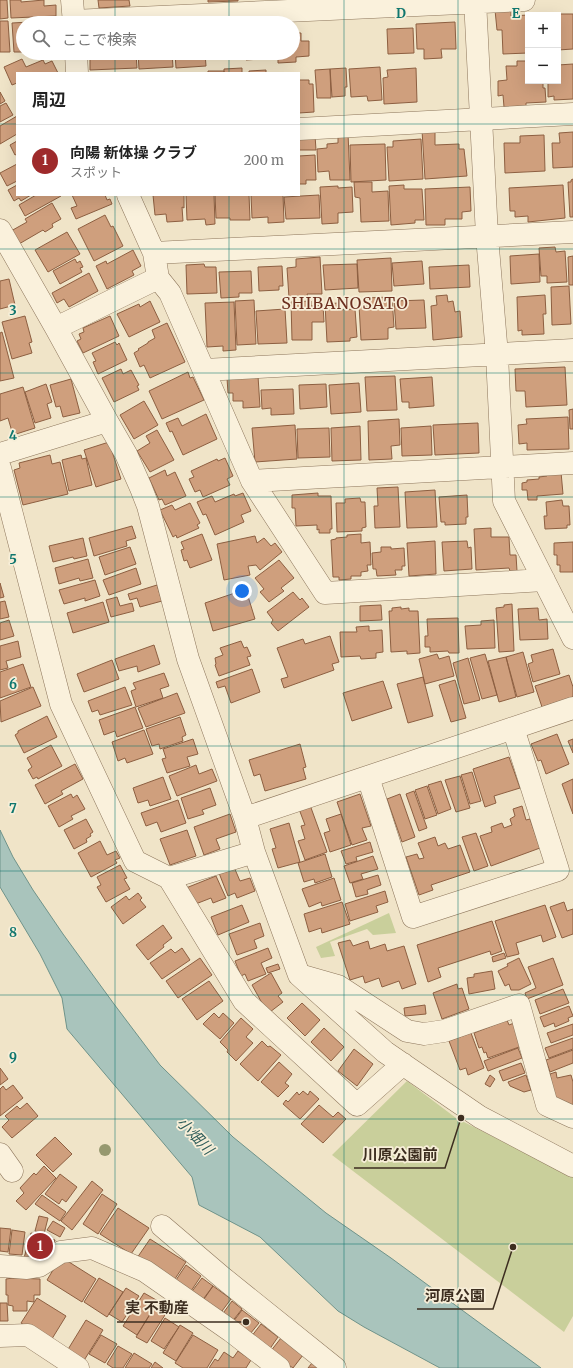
<!DOCTYPE html>
<html lang="ja">
<meta charset="utf-8">
<style>
body{margin:0;font-family:Merriweather,"Noto Sans JP",serif;background:#f6f6f6;color:#222}
.controls{position:absolute;right:12px;top:12px;display:grid;overflow:hidden;border-radius:0px;box-shadow:0 4px 16px #0002}
.controls button{width:36px;height:36px;display:grid;place-items:center;padding:0;border:0;border-bottom:1px solid #e0e0e0;background:#fff;color:#222;font:20px sans-serif}
.you{position:absolute;left:242px;top:591px;width:14px;height:14px;margin:-10px;border:3px solid #fff;border-radius:50%;background:#1a73e8;box-shadow:0 0 0 6px #1a73e833}
.badge{display:grid;place-items:center;width:26px;height:26px;border-radius:50%;background:#9e2a2b;color:#fff;font-size:13px;font-weight:700}
.pin{position:absolute;translate:-50% -50%;border:2px solid #fff;box-shadow:0 1px 4px #0006}
.list{margin:0;padding:0;list-style:none}
h2{display:flex;justify-content:space-between;align-items:center;height:52px;margin:0;padding:0 16px;font-size:17px}
h2 small{font-size:13px;font-weight:400;color:#767676}
.list li{display:grid;grid-template-columns:26px 1fr auto;gap:12px;align-items:center;box-sizing:border-box;height:72px;padding:0 16px;border-top:1px solid #e0e0e0}
.list b{display:block;font-size:15px;white-space:nowrap}
.list p{margin:0;font-size:13px;white-space:nowrap;color:#767676}
.list em{font-size:13px;font-style:normal;color:#767676}
.icon{flex:none;width:22px;height:22px;fill:none;stroke:currentColor;stroke-width:2;stroke-linecap:round;stroke-linejoin:round}
.map{position:relative;flex:none;width:573px;height:1368px;overflow:hidden}
.search{position:absolute;background:#fff;box-shadow:0 4px 16px #0002;left:16px;top:16px;width:284px;height:44px;display:flex;align-items:center;gap:10px;box-sizing:border-box;padding:0 14px;border-radius:22px;color:#767676;font-size:15px}
.panel{position:absolute;background:#fff;box-shadow:0 4px 16px #0002;left:16px;top:72px;width:284px;height:124px;border-radius:0px}
.map>svg:first-child{display:block}
.green{fill:#c9cf9b}
.water{fill:#a9c4bc;stroke:#6f938a}
.building{fill:#cf9f7d;stroke:#8d5f41}
.lines{fill:none;stroke-linecap:round;stroke-linejoin:round}
.street-casing{stroke:#8d765c;stroke-width:23}
.street{stroke:#faf1dc;stroke-width:22}
.tree{fill:#96986f}
.grid{fill:none;stroke:#0f766e;stroke-width:1;stroke-opacity:0.55}
.labels{text-anchor:middle;stroke-width:3.5;stroke-linejoin:round;paint-order:stroke}
.water-label{font-size:15px;font-style:italic;fill:#2f5d5a;stroke:#f7eed8}
.quarter-label{font-size:16px;letter-spacing:1px;fill:#6b2e1e;stroke:#f7eed8}
.grid-label{font-size:13px;text-anchor:middle;font-weight:bold;fill:#0f766e;stroke:#f7eed8;stroke-width:3.5;stroke-linejoin:round;paint-order:stroke}
.leader{fill:none;stroke:#3d2e20;stroke-width:1.5}
.callout-dot{fill:#3d2e20;stroke:#f7eed8;stroke-width:1.5}
.callout-label{font-size:15px;text-anchor:middle;font-weight:bold;fill:#3d2e20;stroke:#f7eed8;stroke-width:3.5;stroke-linejoin:round;paint-order:stroke}
</style>
<div class="map">
<svg width="573" height="1368" viewBox="0 0 573 1368">
<rect width="100%" height="100%" fill="#f0e4c8"/>
<path class="green" d="M389 913 396 933 373 935 367 929 330 942 335 956 321 958 316 947Z
M407 1081 456 1118 573 1177V1316L564 1332 332 1155Z"/>
<path class="water" d="M0 830 13 857 33 890 63 934 114 1004 160 1065 233 1137 326 1213 391 1258 541 1368H440L364 1327 338 1311 260 1237 199 1205 192 1177 67 1029 62 998 40 954 0 887Z"/>
<path class="building" d="M0 0H7L8 18 0 19Z
M10 0H21V2L44 0V6L56 5V16L11 18Z
M98 0H129L130 6 99 8Z
M208 0H238V1L208 2Z
M511 9V16L528 15V53L503 54 502 30H497L495 10Z
M555 14H573V49L558 50V15Z
M0 21H8L10 52H0Z
M47 21V23H23V52H14L12 23Z
M455 22 456 49H441L442 58 424 59V49H417L416 24Z
M413 28 414 53 388 54 387 29Z
M293 33H301V41H309V56L296 57V62L278 63V53H293Z
M90 53H136L137 68 90 70Z
M138 53H172L173 67 139 69Z
M175 53H205L206 66 176 68Z
M212 53H241V54L212 56Z
M245 53H275V58L246 60Z
M22 59 26 67 43 60 45 64 52 61 58 73H17V83L12 85 4 67Z
M517 61H528V81H543V88H545L546 102 526 103V106L504 107 503 95 498 96V81L507 80 506 66H517Z
M573 64V99L554 100V96L548 97V81H558V65Z
M380 67 382 100 368 101 367 96 351 97 349 69Z
M242 68V73H224V69Z
M346 68 347 87H345V96L332 97 330 69Z
M416 68 417 102 384 104 383 78 388 77 387 70Z
M330 69 331 98H317L315 70Z
M266 70V73H249V71Z
M208 71H224V73H208Z
M299 80H309V84H313L314 112 299 113Z
M0 92 5 101 0 104Z
M6 103 13 115 0 122V106Z
M17 116V134L0 144V126Z
M422 130H435V145L459 144V149H464L467 176 425 179Z
M573 132V167L553 168 552 143H560L559 133Z
M348 133 350 180H330L329 171 318 172 317 149 327 148V144L338 143V134Z
M299 135H315L316 150H299Z
M544 135 545 171 505 173 504 143H520V136Z
M421 139 423 179 389 181 387 147H393V141Z
M17 141V154L15 155 10 145Z
M385 144 386 180 351 182 350 145Z
M315 155 316 180H306V184H299V156Z
M17 164V181L7 186 0 173Z
M573 179V217H570L568 182H571V180Z
M354 182H372V192L388 191 389 221 361 222 360 198 355 197Z
M17 185V195H31L21 201 19 198 14 201 8 190Z
M404 185V189H422L424 220H415V223L391 225 389 186Z
M563 185 565 218 528 222V216L515 217V211H510L509 188Z
M338 186V188L352 187 353 212 338 213V223L322 224 320 187Z
M470 187 471 211 462 212V219H445V225H426L425 189Z
M36 195H61V196L25 216 19 205Z
M72 195H105L107 200 110 199 112 204 76 219 71 208 77 206Z
M153 195H184V208L182 207 183 221 167 222 166 214 155 215Z
M186 195H214L215 224 206 225 205 219 187 220Z
M215 195H249L250 220H230V218H216Z
M251 195H283L284 222 268 223V217L252 218Z
M319 195 320 218 286 219 284 197Z
M52 203 61 219 52 224 53 227 45 232 43 230 19 244 11 231 27 222 25 219Z
M105 215 111 227 113 226 123 246 94 261 78 229Z
M67 232 80 254 48 272 35 250Z
M555 247 556 252 565 251 567 282 547 283V276H541L539 248Z
M133 250 141 266 132 271 134 275 107 289 96 266 106 261 107 264Z
M539 254 540 282 511 284 510 256Z
M573 256V285H569L568 257Z
M320 257 322 294H307L308 297 289 298 287 268 296 267V259Z
M391 258 392 291 359 292 357 260Z
M75 259 77 263 80 261 83 267 80 268 82 272 60 284 53 271Z
M422 261 424 284 394 286 392 263Z
M204 264 205 267H216L217 293 187 294 186 265Z
M357 264 358 288 325 290 323 265Z
M469 265 470 287 430 289 429 267Z
M282 266 283 286H279V290L259 291 258 267Z
M251 271 252 293H239V297L221 298 219 272Z
M89 273 98 291 69 307 64 299 57 303 52 293Z
M9 279 15 305 0 309V281Z
M569 286 571 324 552 325 551 287Z
M447 295 448 302 453 301 455 312 460 311 462 337 433 340 431 306 437 305 436 296Z
M545 295 546 314H543L544 334 522 335V330L518 331 517 297Z
M392 297 394 327 388 328V339L361 340 359 305H364L363 298Z
M254 300 256 344 237 345 235 301Z
M424 300 426 328 396 329 394 301Z
M150 301 160 322 129 337 117 314 139 304 140 307Z
M311 301V306L323 305 324 322H312V340H292L291 302Z
M234 302 236 350 223 351V346L207 347 205 303Z
M338 303V310L355 309 357 337 350 338V341L327 342 325 304Z
M285 309 287 343 258 344 256 311Z
M25 316 32 342 29 343 32 353 12 359 2 322Z
M110 316 119 336 83 353 77 341 81 339 79 334 84 332 83 328Z
M167 323 185 362 150 378 144 365 140 367 134 353 139 350 138 349 148 343V342L155 338 152 330Z
M2 332 14 378 0 381V333Z
M115 342 117 345 119 343 127 360 98 374 93 362 96 361 92 353Z
M565 367 567 405 526 407 525 391H516L515 369Z
M121 369 123 374 131 370 139 385 137 386 139 390 114 402 102 378Z
M188 372 190 378 193 377 204 400 162 419 149 391Z
M258 376 260 407 243 408V401H233V393H228L227 378Z
M395 376 397 410 367 411 365 377Z
M432 377 434 406 409 408V402H402L400 379Z
M71 379 80 413 63 417 60 406 56 407 50 385Z
M359 383 361 412 331 414 329 385Z
M46 384 52 402 47 404 51 418 35 423 25 392Z
M326 384 327 407 300 409 299 385Z
M23 387 35 428 13 435 8 418 0 421V394Z
M293 389 294 414 271 415V408L262 409 261 390Z
M144 401 158 425 134 439 120 415Z
M573 409V429H570L569 410Z
M206 414 217 439 183 455 172 431 170 432 166 423 178 418 182 426Z
M568 417 569 449 527 450V443L519 444 518 425 527 424 526 419Z
M399 419 400 445 391 446 392 459 369 460 368 421Z
M478 423 479 453 435 455 433 425Z
M295 425 297 459 255 462 252 428Z
M360 426 361 460 332 461 331 428Z
M431 426 432 455 402 456 401 428Z
M329 428 330 457 298 458 297 429Z
M157 430 174 460 150 472 137 451 150 443 146 436Z
M109 442 121 479 96 487 84 450Z
M50 455 52 464 60 462 68 494 23 505 14 470 20 468 19 463Z
M81 455 82 459 86 458 92 485 69 491 62 460Z
M225 458 233 476 227 479 230 485 203 497 200 490 195 492 189 479 194 477 191 471 217 459 218 461Z
M165 470 167 476 175 472 186 496 165 505 162 499 159 500 149 478Z
M561 472 563 494 537 496V500H528L527 490H522V483L527 482V480L539 479V477L547 476V473Z
M398 487 400 527 375 528 374 506H378L377 488Z
M435 490 437 527 407 528 405 492Z
M243 493 251 511 241 515 244 522 215 535 206 514 203 515 197 502 212 496 215 502 234 494 235 496Z
M318 493V496H331L332 529H330V533H319V529L317 530V525L296 526 295 508H292V495Z
M467 495 468 517H466V524L445 525V522H441L439 497Z
M360 498 361 502H365L366 527 362 528V531L337 532 336 503H345V499Z
M562 500 563 506H569L570 525H567V528L545 529 544 516H547L546 502Z
M190 503 200 523 197 525 199 528 177 538 176 535 173 537 160 510 172 505 175 510Z
M132 526 136 538 126 541 127 546 94 556 89 538Z
M491 528V537H509L510 555H516L517 571H510L509 568 476 570 474 529Z
M202 534 212 560 190 568 187 560 184 561 181 550 184 549 181 542Z
M361 534V543L370 542 371 565H367L368 571 361 572V576H351V579L339 580V577H333L331 540 336 539V538L347 537V535Z
M255 536 257 543 264 538 271 546 275 543 282 552 260 570 256 565 248 566 250 575 224 580 217 544Z
M83 538 87 556 74 559 73 557 53 562 49 546Z
M435 541 436 574 409 576 407 543Z
M467 541 468 548 471 547 472 569 444 571 442 542Z
M573 542V572H560V565H557V555H554V543Z
M130 547 136 564 105 575 99 557Z
M381 547H391V549L404 548 405 566H402V570H395L396 575 377 576 376 569H373L372 553 381 552Z
M88 559 93 578 80 581 79 578 59 584 55 568Z
M279 560 294 578 281 588 284 591 269 602 260 592 264 589 255 578Z
M136 568 141 584 109 595 103 580Z
M95 580 100 596 85 601V598L64 604 59 590Z
M0 583 4 597 0 598Z
M157 585 162 601 140 607 137 598 130 600 128 594Z
M293 592 300 600 302 598 309 607 278 631 271 623 273 620 267 612Z
M235 593 236 597 247 593 255 619 213 631 205 603Z
M117 597 120 606 132 603 134 611 111 617 106 600Z
M5 601 9 617 0 619V602Z
M103 602 109 622 73 633 67 613Z
M512 604 514 651 499 652 496 608 504 607V605Z
M381 605 382 620 360 621V606Z
M401 607V609L409 608V611H418L420 653 407 654V651L391 652 389 611H392V608Z
M538 608 539 620 547 619 548 639 520 640 518 609Z
M458 618 459 653H449L448 651 430 652V647H425V636H428L427 619Z
M9 620 14 636 0 640V623Z
M494 620 495 648 467 649 465 626 481 625V621Z
M369 626V631L382 630 383 652 376 653V658L361 659 360 656 341 657 340 632H357L356 627Z
M330 636 339 662 332 664 334 670 284 688 281 679 288 677 277 648 303 639 305 644Z
M18 641 21 657 6 661 8 668 0 670V646Z
M241 641 244 648 247 647 251 656 247 657 250 665 219 676 215 665 216 664 215 658 223 655 220 648Z
M154 645 160 664 138 672 137 666 119 671 115 659Z
M553 649 560 674 533 682 528 664 533 662 531 655Z
M523 652 534 692 517 697 506 657Z
M437 654 439 659 449 656 454 676 425 684 419 659Z
M485 654 497 695 482 699 470 658Z
M506 657 516 697 499 702 488 661Z
M468 658 480 700 464 704 453 663Z
M112 660 119 679 84 692 77 674Z
M23 664 31 687 0 698V672Z
M252 669 260 692 231 703 225 686 218 688 216 682Z
M164 673 169 686 160 689 163 698 136 707 131 691 136 689 133 683Z
M569 675 573 687V697L542 707 535 686Z
M423 677 433 716 408 723 397 684Z
M455 680 466 718 451 722 439 685Z
M383 681 392 708 352 721 343 693Z
M33 687 41 706 1 722 0 701Z
M125 687 132 705 100 715 98 710 92 712 88 701Z
M177 693 185 713 146 727 138 708Z
M135 707 143 728 117 737 115 731 104 735 99 720Z
M47 716 57 737 24 753 15 735 18 733V731Z
M180 717 186 735 182 737 183 741 160 749 159 744 152 746 146 729Z
M144 730 153 754 127 763 125 758 118 761 112 742Z
M557 734 569 764 546 774 541 760 538 761 531 744Z
M193 739 198 754 187 757 190 766 167 773 162 759 166 758 163 749Z
M573 739V753L568 741Z
M300 744 306 767 303 768 306 779 265 791 260 774 254 776 249 760Z
M51 745 62 766 38 779 37 777 33 779 28 770 32 767 27 758Z
M509 757 520 788 494 796 496 803 485 807 473 769Z
M75 764 83 779 61 791 63 794 45 804 35 785Z
M196 765 199 774 212 769 217 781 177 796 169 776Z
M472 772 481 801 470 804 461 775Z
M460 776 470 808 456 812 445 780Z
M163 777 171 799 150 806 148 800 138 803 133 788Z
M573 779V814L562 784Z
M441 781 451 809 438 814 428 785Z
M427 786 437 815 425 819 415 790Z
M210 788 216 805 202 810 204 814 188 819 181 798Z
M414 791 427 828 419 831 406 794Z
M71 794 73 798 77 795 85 809 71 816 73 819 59 827 48 806Z
M360 794 371 826 362 828 367 840 352 845 337 802Z
M400 794 415 837 402 842 387 799Z
M178 800 186 823 161 832 157 822 146 826 141 813Z
M310 805 327 852 305 860 298 841 305 839 301 826 305 825 299 809Z
M522 806 526 820 530 819 540 848 491 866 480 836 492 832 491 827 502 823 504 828 512 825 510 819 515 816 513 809Z
M230 814 236 832 216 839 220 849 204 855 194 827Z
M341 814 351 845 330 852 324 833 330 831 326 819Z
M86 819 93 832 90 834 91 836 86 839 87 842 74 849 64 830Z
M289 823 300 862 278 868 272 849 276 848 270 829Z
M187 830 196 856 170 865 160 839Z
M476 833 488 866 474 871 462 837Z
M435 837 438 846 445 843 448 849 460 845 470 872 431 885 433 890 419 895 406 857 417 854 419 859 424 858 418 843Z
M100 841 107 855 116 851 120 858 115 860 117 863 91 877 78 853Z
M370 842 373 852 356 857 357 861 346 864 341 851Z
M325 854 332 877 315 883 314 879 304 882 298 863Z
M373 856 378 869 361 874 363 879 350 883 344 866Z
M120 865 127 878 124 879 130 889 106 902 97 887 101 885 97 877Z
M234 867 240 881 250 878 255 891 237 898 235 893 228 896 219 873Z
M378 875 381 885 367 890 368 894 356 897 352 883Z
M216 876 226 898 213 903 211 898 193 905 186 888Z
M334 878 341 900 322 906 321 902 309 907 302 889Z
M385 891 388 902 376 906 378 912 350 921 345 904Z
M138 893 142 898 140 900 146 907 123 924 111 907 126 896 129 900Z
M342 902 350 924 322 933 321 928 309 932 304 914Z
M564 902 567 911 573 909V934L562 938 550 907Z
M242 905 249 922 218 935 211 917Z
M545 905 556 937 543 942 541 935 516 943 519 954 507 957 495 921Z
M492 921 502 951 491 955 490 951 438 968 441 977 428 982 417 945Z
M260 923 264 936 254 940 257 948 237 955 229 934Z
M163 925 172 938 163 945 164 947 148 960 136 945Z
M350 940 353 946 368 941 370 949 385 944 387 951 404 946 416 984 402 989 399 981 382 987 379 978 365 983 363 976 350 980 338 943Z
M182 948 190 960 162 979 150 963 171 949 175 953Z
M268 948 272 958 261 963 266 974 248 981 245 974 241 976 235 961Z
M504 953 506 958 493 962 492 957Z
M200 958 212 975 178 998 166 981Z
M519 958 531 984 519 990H511L509 984 505 986 498 971 508 966 507 964Z
M553 958 563 985 527 999 525 993 536 988 528 967Z
M278 964 280 969 268 973 266 968Z
M492 971 495 989 469 994 467 978 474 977V974Z
M271 973 282 993 278 996 283 1002 270 1012 262 1003 252 985Z
M209 981 223 1001 197 1020 182 999Z
M457 984 458 989 462 988 469 1009 442 1019 433 993Z
M563 989 569 1003 540 1014 535 1000Z
M302 1003 320 1020 305 1036 287 1018Z
M425 1005 426 1014 405 1016 404 1008Z
M569 1006 573 1016 568 1018 569 1021 555 1027 554 1023 544 1027 540 1017Z
M214 1013 219 1018 223 1013 234 1023 220 1039 203 1024Z
M241 1018 253 1029 246 1037 253 1043 236 1061 227 1052 228 1050 220 1042Z
M507 1020 509 1025 514 1023 522 1046 488 1058 486 1052 484 1053 482 1047 479 1048 474 1033Z
M573 1024V1035L551 1043 547 1033Z
M324 1028 344 1047 331 1061 311 1042Z
M471 1033 484 1068 468 1075 466 1068 460 1070 449 1041Z
M573 1038V1049L549 1058 545 1048Z
M262 1041 268 1047 270 1046 281 1055 258 1081 240 1064Z
M518 1048 522 1058 488 1071 484 1061Z
M354 1049 373 1064 357 1086 338 1071Z
M573 1050V1063L550 1072 546 1060Z
M279 1062 292 1074 285 1083 289 1086 278 1097 261 1082Z
M521 1063 525 1073 503 1081 499 1071Z
M0 1068 8 1079 0 1085Z
M556 1072 557 1078 571 1075 573 1082V1107L555 1100 550 1074Z
M490 1075 495 1079 490 1087 485 1084Z
M526 1075 531 1090 524 1092 510 1086 508 1082Z
M13 1085 23 1098 0 1116V1089L3 1086 6 1090Z
M303 1091 308 1095 310 1091 319 1099 300 1119 283 1104 286 1100 288 1102 297 1092 299 1095Z
M27 1103 38 1116 12 1138 2 1127 9 1120 5 1116 17 1106 20 1109Z
M319 1105 333 1117 338 1112 346 1119 323 1143 301 1124Z
M55 1137 72 1154 53 1172 36 1155Z
M44 1166 56 1178 26 1210 16 1201 24 1193 20 1188 34 1173 36 1175Z
M60 1174 77 1187 66 1202 62 1199 59 1204 45 1194Z
M92 1181 103 1190 72 1230 61 1221Z
M102 1194 117 1204 98 1234 83 1224Z
M42 1195 66 1212 60 1221 35 1204Z
M118 1208 149 1228 131 1254 100 1234Z
M39 1216 48 1218 44 1234 35 1231Z
M53 1221 65 1228 60 1237 47 1230Z
M0 1228 11 1229 8 1252 0 1251Z
M12 1230 25 1232 22 1255 9 1254Z
M31 1233 55 1240 51 1253 24 1258Z
M150 1239 186 1262 173 1282 137 1258Z
M61 1257 96 1279 82 1302 47 1280Z
M186 1265 201 1276 189 1294 174 1283Z
M13 1278 40 1279V1295H34V1302L27 1301V1311H13V1306L8 1305V1295H6V1279Z
M99 1278 123 1292 107 1317 84 1302Z
M202 1278 213 1286 201 1302 190 1294Z
M213 1286 231 1299 219 1315 202 1302Z
M126 1288 139 1296 122 1322 109 1314Z
M144 1293 158 1301 137 1335 123 1326Z
M37 1298 66 1316 50 1342 21 1323Z
M232 1301 242 1309 231 1323 221 1316Z
M0 1303H7L8 1321H0Z
M154 1308 165 1315 147 1343 136 1337Z
M242 1310 259 1323 250 1334 233 1322Z
M165 1318 179 1327 164 1349 151 1341Z
M86 1320 103 1330 83 1362 67 1351Z
M261 1324 278 1337 269 1350 251 1337Z
M180 1325 193 1333 176 1361 163 1353Z
M101 1335 117 1344 105 1363 89 1354Z
M193 1335 218 1350 207 1368H183L175 1363Z
M281 1338 303 1355 293 1368 270 1352Z
M118 1346 132 1354 123 1368H113L107 1364Z
M238 1351 251 1360 246 1368H209L215 1359 218 1361 224 1352 233 1358Z
M134 1353 152 1364 149 1368H125Z
M315 1359 327 1368H308Z
M155 1362 163 1368H151Z"/>
<g class="lines">
<g class="street-casing">
<path id="street" d="M72 0 74 23
M475 0 487 236 497 355 504 501 573 638
M73 21 524 0
M76 53 77 73
M299 129 573 114
M128 195 154 253 158 278 170 293 252 481 325 593 544 580
M0 230 56 328 107 421 126 454 141 488 148 506 188 659 245 818 254 852 299 975 385 1052 480 1117 573 1166
M154 253 573 232
M56 328 158 278
M204 370 573 350
M0 454 107 421
M0 468 61 704 135 861 169 878 244 1001 357 1105 403 1064
M252 481 573 463
M368 777 413 917 558 870 513 728
M245 818 573 708
M169 878 254 852
M303 976 338 986 407 1031 424 1034 444 1031 519 1005 547 1105 573 1117
M0 1154 12 1171
M162 1226 223 1278 335 1368
M0 1266 27 1268 39 1266 61 1252 92 1248 145 1271 231 1331 279 1368
M0 1336 28 1335 78 1368"/>
</g>
<use href="#street" class="street"/>
</g>
<circle class="tree" cx="105" cy="1150" r="6"/>
<path class="grid" d="M115 0V23M229 0V23M344 0V1368M458 0V1368M115 53V73M229 53V73M0 124H17M299 124H573M115 195V1368M229 195V1368M0 249H573M0 373H573M0 497H573M0 622H573M0 746H573M0 871H573M0 995H573M0 1119H573M0 1244H573"/>
<g class="labels">
<g class="water-label">
<text transform="translate(195 1136) rotate(46)" y="5">小畑川</text>
</g>
<g class="quarter-label">
<text x="345" y="309">SHIBANOSATO</text>
</g>
</g>
<g class="grid-label">
<text x="401" y="18">D</text>
<text x="516" y="18">E</text>
<text x="13" y="315">3</text>
<text x="13" y="440">4</text>
<text x="13" y="564">5</text>
<text x="13" y="689">6</text>
<text x="13" y="813">7</text>
<text x="13" y="937">8</text>
<text x="13" y="1062">9</text>
</g>
<path class="leader" d="M461 1118L445 1168H354M513 1247L493 1309H417M246 1322L196 1322H117"/>
<g class="callout-dot">
<circle cx="461" cy="1118" r="4"/>
<circle cx="513" cy="1247" r="4"/>
<circle cx="246" cy="1322" r="4"/>
</g>
<g class="callout-label">
<text x="400" y="1160">川原公園前</text>
<text x="455" y="1301">河原公園</text>
<text x="157" y="1313">実 不動産</text>
</g>
</svg>
<div class="controls">
<button>+</button>
<button>−</button>
</div>
<div class="you"></div>
<div class="pin badge" style="left:40px;top:1246px">1</div>
<div class="search"><svg class="icon" aria-label="search" viewBox="0 0 24 24"><circle cx="10" cy="10" r="6"/><path d="M15 15l6 6"/></svg>ここで検索</div>
<section class="panel">
<h2>周辺<small></small></h2>
<ul class="list">
<li><span class="badge">1</span><div><b>向陽 新体操 クラブ</b><p>スポット</p></div><em>200 m</em></li>
</ul>
</section>
</div>
